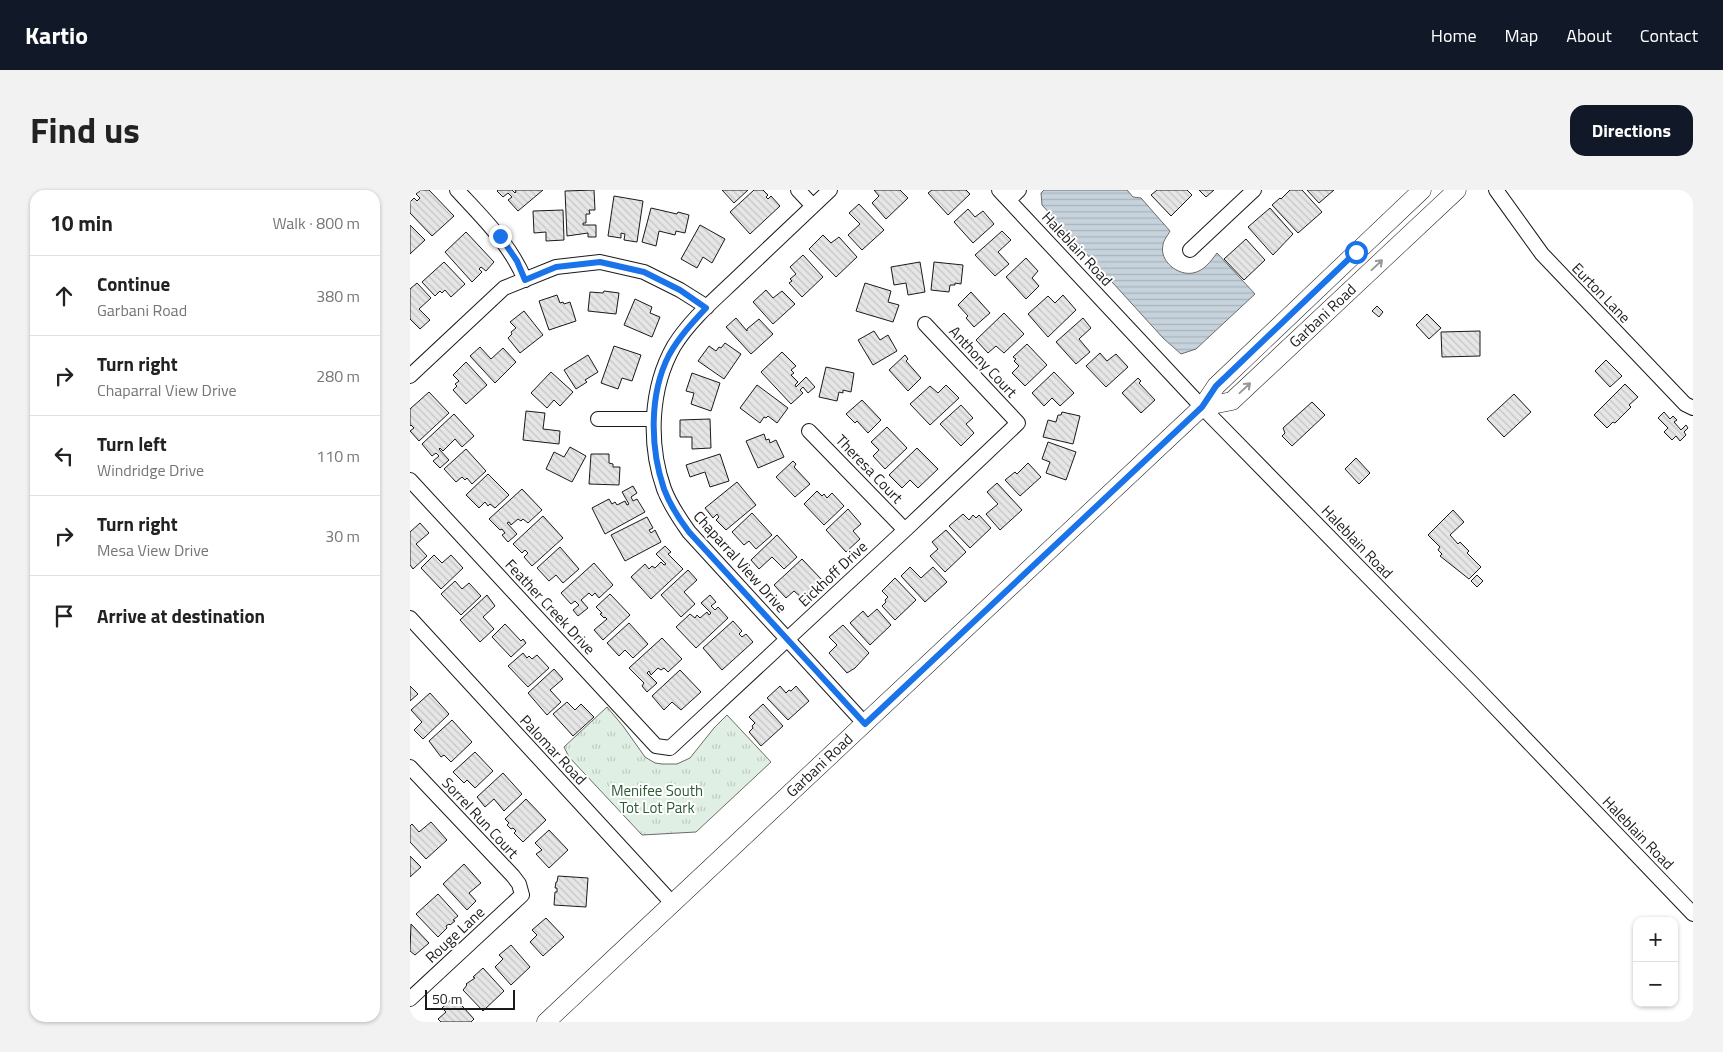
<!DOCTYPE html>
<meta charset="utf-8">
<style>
body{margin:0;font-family:"Titillium Web",sans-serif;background:#f2f2f2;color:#222}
.controls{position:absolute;right:15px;bottom:15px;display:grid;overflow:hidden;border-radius:10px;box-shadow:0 1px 4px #0004}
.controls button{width:45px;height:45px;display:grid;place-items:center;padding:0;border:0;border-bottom:1px solid #e0e0e0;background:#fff;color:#222;font:25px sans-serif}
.scale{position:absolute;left:15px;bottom:12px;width:90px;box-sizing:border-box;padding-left:5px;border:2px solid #1a1a1a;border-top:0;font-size:14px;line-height:18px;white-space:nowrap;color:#1a1a1a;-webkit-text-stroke:4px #fff;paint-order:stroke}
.stop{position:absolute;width:15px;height:15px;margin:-11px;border:4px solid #1a73e8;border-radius:50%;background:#fff}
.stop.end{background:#1a73e8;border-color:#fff;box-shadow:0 1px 5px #0008}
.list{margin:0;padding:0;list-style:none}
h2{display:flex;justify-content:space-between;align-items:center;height:65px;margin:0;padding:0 20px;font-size:21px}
h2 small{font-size:16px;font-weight:400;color:#767676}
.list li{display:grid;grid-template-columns:32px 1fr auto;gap:15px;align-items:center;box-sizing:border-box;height:80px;padding:0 20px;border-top:1px solid #e0e0e0}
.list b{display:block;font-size:19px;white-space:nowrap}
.list p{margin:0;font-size:16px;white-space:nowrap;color:#767676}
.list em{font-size:16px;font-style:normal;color:#767676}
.icon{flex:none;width:28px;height:28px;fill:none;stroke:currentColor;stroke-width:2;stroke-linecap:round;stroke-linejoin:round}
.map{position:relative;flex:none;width:1283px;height:832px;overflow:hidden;border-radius:15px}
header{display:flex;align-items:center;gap:30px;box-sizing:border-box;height:70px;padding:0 25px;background:#111827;color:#fff}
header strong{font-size:24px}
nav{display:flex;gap:28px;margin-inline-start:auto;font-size:18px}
.intro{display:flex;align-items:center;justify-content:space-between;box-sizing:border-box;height:120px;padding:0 30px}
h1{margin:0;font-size:35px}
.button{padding:12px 22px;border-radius:15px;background:#111827;color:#fff;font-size:18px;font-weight:700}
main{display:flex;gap:30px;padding:0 30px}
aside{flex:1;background:#fff;border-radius:15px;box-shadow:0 1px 4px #0004}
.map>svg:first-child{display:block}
.park{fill:url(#park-tufts);stroke:#6a6a6a}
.water{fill:url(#water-rules);stroke:#6a6a6a}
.building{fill:url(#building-back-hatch);stroke:#1a1a1a}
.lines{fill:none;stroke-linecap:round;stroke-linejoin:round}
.minor-casing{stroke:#1a1a1a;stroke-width:16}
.major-casing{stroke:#1a1a1a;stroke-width:19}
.minor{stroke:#fff;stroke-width:14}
.major{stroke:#fff;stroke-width:18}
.oneway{stroke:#989898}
.route{stroke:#1a73e8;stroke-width:6}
.labels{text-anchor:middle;stroke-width:4;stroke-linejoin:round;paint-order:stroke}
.street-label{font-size:15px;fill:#1a1a1a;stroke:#fff}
.park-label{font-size:15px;fill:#2b5a34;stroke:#fff}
</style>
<header>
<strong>Kartio</strong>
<nav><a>Home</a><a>Map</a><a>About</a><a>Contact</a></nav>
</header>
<div class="intro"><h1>Find us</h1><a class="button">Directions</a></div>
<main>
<aside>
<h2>10 min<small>Walk · 800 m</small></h2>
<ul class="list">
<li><svg class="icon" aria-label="ahead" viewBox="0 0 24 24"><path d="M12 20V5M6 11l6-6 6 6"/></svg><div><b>Continue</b><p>Garbani Road</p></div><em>380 m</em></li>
<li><svg class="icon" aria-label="right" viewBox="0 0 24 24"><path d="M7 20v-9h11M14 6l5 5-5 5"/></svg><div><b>Turn right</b><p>Chaparral View Drive</p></div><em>280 m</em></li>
<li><svg class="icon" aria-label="left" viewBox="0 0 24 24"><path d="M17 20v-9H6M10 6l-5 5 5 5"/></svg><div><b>Turn left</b><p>Windridge Drive</p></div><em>110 m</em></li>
<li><svg class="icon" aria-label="right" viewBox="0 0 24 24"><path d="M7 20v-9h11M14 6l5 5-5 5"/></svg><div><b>Turn right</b><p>Mesa View Drive</p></div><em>30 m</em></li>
<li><svg class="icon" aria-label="arrive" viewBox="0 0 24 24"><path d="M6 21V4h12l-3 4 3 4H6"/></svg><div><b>Arrive at destination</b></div></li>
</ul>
</aside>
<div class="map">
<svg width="1283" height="832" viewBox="0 0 1283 832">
<defs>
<pattern id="park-tufts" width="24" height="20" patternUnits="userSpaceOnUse" patternTransform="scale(1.25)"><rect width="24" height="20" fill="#e0efe3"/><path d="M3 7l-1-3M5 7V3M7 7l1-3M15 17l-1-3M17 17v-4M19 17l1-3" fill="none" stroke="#c0ccc2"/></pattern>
<pattern id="water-rules" width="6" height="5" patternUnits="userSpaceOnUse" patternTransform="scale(1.25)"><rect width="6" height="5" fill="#c6d2dc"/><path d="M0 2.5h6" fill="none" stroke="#aab4bc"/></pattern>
<pattern id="building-back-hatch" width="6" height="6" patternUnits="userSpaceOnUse" patternTransform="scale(1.25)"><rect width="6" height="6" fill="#e6e6e6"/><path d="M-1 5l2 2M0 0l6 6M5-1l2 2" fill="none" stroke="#c5c5c5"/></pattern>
</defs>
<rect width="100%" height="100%" fill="#fff"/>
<path class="park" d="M197 517 213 536 235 567 245 573 252 574H267L280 568 304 538 317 525 361 572 286 642 232 645 159 567 154 557Z"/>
<path class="water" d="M634 0H717L723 7 731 8 760 41C758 45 753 51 753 55 749 71 768 86 783 83 794 81 801 71 807 63L845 104 786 159 771 164 753 148 632 15 631 3Z"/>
<path class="building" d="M11 0H19L44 26 22 46 0 23V12L4 8 7 11 10 8 6 4Z
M88 0H102L105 3 106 2 105 0H133L108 21 98 10 102 7 98 3 93 7 87 1Z
M184 0 185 20H179L180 24H176V33H173V35H186V47H178V43L157 46 155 1Z
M312 0H338L324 13Z
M344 0H353L358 5 356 7 358 9 361 6 370 16 340 44 320 22Z
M464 0H490L498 8 476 29 462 13 469 6Z
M522 0H556L560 4 538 25 518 3Z
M747 0H777L782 5 761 26 741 5Z
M789 0H804L796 7Z
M880 0H892L912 22 888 43 862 15 870 8 871 9Z
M897 0H924L909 13Z
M204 6 233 11 227 52 214 50 215 44 211 43V48L198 46Z
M449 14 474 40 452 60 438 45 450 34 439 23Z
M241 18 267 24 268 22 279 25 275 43 266 41 265 45 249 41 246 56 232 52Z
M860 18 883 44 863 65 838 37Z
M558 19 565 27 573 21 584 34 563 53 544 32Z
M153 20 154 50 136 51V42L124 43 123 21Z
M0 35 15 50 0 64Z
M290 35 315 49 302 73 293 67 287 78 271 69Z
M592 41 601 50 588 62 599 74 585 86 565 65Z
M56 42 84 72 76 81 71 77 69 79 72 82 62 92 35 62Z
M413 45 421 53 429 47 447 67 426 87 399 59Z
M836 49 855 70 834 90 814 69Z
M393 65 413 87 392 107 379 93 382 91 380 89 386 84 380 77Z
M616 68 628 81 622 88 629 96 616 109 596 87Z
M34 72 55 94 41 107 35 100 32 103 30 101 25 106 12 92Z
M510 72 515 102 498 105 496 93 484 95 481 77Z
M524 72 553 75 551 94 545 93V95H540L539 102 521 100Z
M7 93 21 108 9 119 20 130 10 139 0 129V99Z
M455 93 481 101 478 112 489 115 483 132 446 121Z
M356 100 363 108 372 101 385 114 363 134 343 112Z
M194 101 209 103 206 124 178 121 180 102 193 103Z
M561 102 580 123 564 137 556 128 558 126 548 115Z
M147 105 150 113 153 112 154 114 160 112 166 131 139 140 129 111Z
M653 105 666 120 638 147 618 124 638 106 645 113Z
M225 109 242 117 240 123 250 127 242 147 214 135Z
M967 116 973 122 969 127 962 121Z
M114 121 133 145 110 163 98 148 102 144 101 142 106 138 100 132Z
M594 123 614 144 594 163 586 156 578 163 566 150Z
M1017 124 1031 138 1019 149 1006 135Z
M326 128 337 141V139L349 129 363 144 341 164 316 137Z
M673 128 681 138 669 149 680 162 666 174 646 152Z
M464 141 470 150 478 145 487 161 463 175 448 150Z
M1070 141V166L1032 167 1031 142Z
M315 153 331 164 314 189 288 171 299 156 306 161 309 157 311 158Z
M617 154 637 175 615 196 602 183 609 176 604 171 606 169 603 167Z
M204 156 231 165 222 191 212 188 208 199 191 193Z
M70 157 81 169 93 158 106 172 85 193 60 166Z
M372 162 386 176 381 180 384 183 381 185 388 192 385 195 386 197 396 187 405 197 398 203 393 197 390 200 393 203 381 214 351 182Z
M690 163 697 171 706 164 718 177 696 197 676 176Z
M178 165 188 182 175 190 177 192 166 199 154 180Z
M495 165 498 169 496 171 511 188 498 201 479 180Z
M1196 170 1212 186 1200 197 1185 181Z
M56 172 77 195 56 214 43 200 47 196 45 194 49 191 43 185Z
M416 177 444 183 441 202 433 200V203L429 202 427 211 409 207Z
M141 182 163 202 150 216 144 210 137 218 121 203Z
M644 182 664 203 650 216 642 208 634 216 622 203Z
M282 183 310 193 301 221 281 214 284 203 276 201Z
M728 188 731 191 729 193 745 210 731 223 712 203Z
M1215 194 1228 207 1219 215 1221 217 1205 233 1203 232 1197 238 1184 225Z
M347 195 378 218 367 233 358 226 356 228 354 227 350 233 330 218Z
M536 195 549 208 520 235 500 214 520 196 528 203Z
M19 202 39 223 9 251 0 241 4 238 1 235 0 236V219Z
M1104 204 1121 222 1094 247 1077 229Z
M452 210 471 230 458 243 447 231 445 233 436 224Z
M902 212 915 225 882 256 872 246 875 243 873 238Z
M551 215 563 228 556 234 564 243 551 256 530 234Z
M116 221 135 223 133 239 150 241 149 254 113 250Z
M652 222 670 226 663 254 633 247 638 230 646 232 648 225H651Z
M1254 222 1260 229 1263 226 1267 230 1264 232 1271 240 1276 235 1278 238 1274 242 1276 245 1270 251 1266 246 1262 250 1254 242 1258 238 1248 228Z
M44 224 64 246 52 257 45 249 33 261 30 258 29 259 39 270 30 278 23 271 29 266 26 263 22 266 12 254Z
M300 229 301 258 282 259V247H270V230Z
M477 237 497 258 475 279 463 266 469 260 461 252Z
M354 244 356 250 359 249 360 253 366 250 374 267 348 278 336 251Z
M638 252 666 262 656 290 636 283 640 272 632 269Z
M160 257 176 266 162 292 136 279 144 262 154 267Z
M507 258 528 279 508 298 500 290 492 298 479 285Z
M56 259 76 281 62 294 57 288 55 290 52 287 46 292 34 279Z
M181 264H199V273L203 274V277H210L209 295 179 294Z
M310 264 319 291 300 297 295 282 280 287 276 275Z
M946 268 960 283 949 294 935 279Z
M383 271 386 274 384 277 400 294 385 307 366 287Z
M618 273 631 287 610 306 595 290 605 282 607 284Z
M78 284 99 305 85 318 80 314 78 316 75 312 69 318 56 305Z
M327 292 346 315 316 340 306 330 309 327 307 324 303 328 295 318Z
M587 293 612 320 590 340 576 324 588 314 577 302Z
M223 296 227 303 221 307 223 311 227 309 235 322 195 344 182 318 199 309 202 314 205 312 207 315 215 311 217 315 219 314 212 302Z
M112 299 132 320 118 333 113 329 111 331 108 329 101 335 99 332 97 333 107 344 98 352 92 345 95 343 92 339 90 340 79 329Z
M407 301 412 306 414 304 417 308 422 303 434 316 414 335 394 314Z
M438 319 451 334 443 341 450 349 436 362 416 340Z
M1043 320 1054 332 1040 345 1048 354 1050 352 1059 361 1057 363 1071 377 1059 389 1030 366 1032 364 1028 360 1030 357 1018 345Z
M342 323 362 345 346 359 339 351 334 355 322 342Z
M553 324 559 330 563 325 566 328 569 325 581 338 560 358 539 336Z
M133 326 153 348 122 376 114 367 118 363 115 360 112 363 103 354Z
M237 327 243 338 239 340 241 343 245 340 251 352 215 371 201 345Z
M10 333 19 343 6 354 17 366 3 379 0 375V342Z
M536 340 556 362 535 382 520 366 528 359 522 352Z
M367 345 387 367 374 379 362 367 349 379 341 370Z
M255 356 261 362 258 364 273 379 241 409 221 387 235 374 239 379 242 376 245 378 251 372 254 375 256 374 246 364Z
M150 357 169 379 153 393 146 385 139 391 127 378Z
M24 365 32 373 41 365 53 378 31 399 11 378Z
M392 369 412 390 392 408 384 401 376 408 364 395Z
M184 373 203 395 189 408 185 403 182 406 179 403 171 410 178 418 168 426 163 420 169 415 165 411 161 414 151 403Z
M500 377 511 388 523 377 537 392 515 412 491 386Z
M278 380 287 390 274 402 285 414 271 427 251 405Z
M1067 385 1073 391 1067 397 1061 391Z
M485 388 506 410 485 430 472 416 476 412 475 410 478 407 472 401Z
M45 391 52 399 59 393 71 406 51 425 31 404Z
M200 404 220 425 193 450 184 440 197 429 195 427 194 428 190 424 192 423 186 417Z
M77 405 85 416 73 427 84 439 70 452 50 430Z
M300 405 306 412 301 416 305 420 308 417 318 428 286 458 266 437 280 424 285 428 287 425 290 428 297 422 299 425 301 423 291 413Z
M467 419 481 435 460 455 440 433 453 421 458 427Z
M323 431 332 441 329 444 332 447 336 444 343 452 312 480 293 458Z
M219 433 238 454 223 468 215 460 209 466 197 453Z
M95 434 111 451 113 449 116 453 101 467 82 447Z
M433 435 459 463 445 478 437 483 419 463 427 455 419 447Z
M252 448 272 469 258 482 254 478 251 480 248 478 241 485 239 481 237 483 247 493 237 502 232 496 234 493 219 478Z
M113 463 117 468 119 466 122 469 127 465 139 478 118 497 98 476Z
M144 479 153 489 140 500 151 512 137 525 118 503Z
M270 480 291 502 271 520 262 512 254 520 242 506Z
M0 496 8 504 0 511Z
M370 496 376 503 379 500 381 501 386 496 399 511 378 530 357 508Z
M20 503 39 524 13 549 4 540 12 532 1 520Z
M157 512 165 520 171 514 184 527 163 546 143 524Z
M353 514 373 536 351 556 339 542 343 538 342 536 345 533 339 527Z
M42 530 62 552 41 572 34 565 31 567 19 551Z
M65 562 83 581 65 598 57 590 54 593 43 582Z
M93 583 112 604 94 621 84 609 75 617 67 607Z
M116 609 136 630 113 652 104 643 106 641 103 638 101 639 97 635 99 633 95 629Z
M21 632 37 650 16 669 0 652V636L2 634 9 642Z
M139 640 158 660 139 678 126 664 132 660 125 653Z
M0 666 11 677 0 687Z
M54 674 71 693 59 703 66 711 57 720 33 694Z
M148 686 178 688 176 717 144 715 145 702H147V698H145L146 692H147Z
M28 704 48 726 43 730 45 731 40 735 39 734 36 736 37 738 28 747 6 724Z
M136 728 154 747 133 766 120 752 127 745 122 740Z
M1 734 19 753 5 765 0 761Z
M101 755 120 777 101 795 85 777 93 769 89 765Z
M73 778 94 801 73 821 53 800 57 795 56 794 65 788 63 787Z
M44 807 64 829 61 832H31L28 829 36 822 32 818Z"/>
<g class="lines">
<g class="minor-casing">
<path id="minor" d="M47 0C73 28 100 54 115 90
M388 0 403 16
M420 0C389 29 358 59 326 89 305 109 280 130 264 156 240 198 238 254 254 299 260 315 269 328 279 342L455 534
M589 0 792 217 1064 495 1283 724
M1086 0 1132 64 1275 214 1283 218
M599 10 609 0
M780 60 844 0
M0 186 94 98 146 77 190 72 234 82 270 100 297 117
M188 229H244
M399 241 495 340
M0 290 246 556 260 558 495 340 608 233 515 134
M0 428 263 714
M0 577 103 686 109 694 112 705 0 809"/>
</g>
<g class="major-casing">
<g id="major">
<path id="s1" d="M792 217 822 211 1047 0"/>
<path id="s2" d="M136 832 792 217 806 196 1012 0"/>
</g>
</g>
<use href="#minor" class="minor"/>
<use href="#major" class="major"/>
</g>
<defs><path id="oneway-shaft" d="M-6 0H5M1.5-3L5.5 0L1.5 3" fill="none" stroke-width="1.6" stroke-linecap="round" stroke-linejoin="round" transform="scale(1.25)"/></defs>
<g class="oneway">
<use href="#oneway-shaft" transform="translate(967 75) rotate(-43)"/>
<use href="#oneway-shaft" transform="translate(835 198) rotate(-43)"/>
</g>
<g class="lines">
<path class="route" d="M90 46 107 71 115 90 146 77 190 72 234 82 270 100 296 118C282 133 269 147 259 165 239 204 240 258 254 299 260 315 269 329 279 342L455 534 792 217 806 196 946 62"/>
</g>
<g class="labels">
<g class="street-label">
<text transform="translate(667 59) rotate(47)" y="5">Haleblain Road</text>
<text transform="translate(1191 103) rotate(46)" y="5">Eurton Lane</text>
<text dy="5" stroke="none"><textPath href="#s1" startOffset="155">Garbani Road</textPath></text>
<text transform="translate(573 172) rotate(47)" y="5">Anthony Court</text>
<text transform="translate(459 279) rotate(46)" y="5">Theresa Court</text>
<text transform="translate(947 352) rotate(46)" y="5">Haleblain Road</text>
<text transform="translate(330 372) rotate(48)" y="5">Chaparral View Drive</text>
<text transform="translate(423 384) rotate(-43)" y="5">Eickhoff Drive</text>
<text transform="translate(140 417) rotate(47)" y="5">Feather Creek Drive</text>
<text transform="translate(143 560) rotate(47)" y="5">Palomar Road</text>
<text dy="5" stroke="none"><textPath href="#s2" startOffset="375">Garbani Road</textPath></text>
<text transform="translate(70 628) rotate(47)" y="5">Sorrel Run Court</text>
<text transform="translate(1228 643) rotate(46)" y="5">Haleblain Road</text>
<text transform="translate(45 745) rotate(-43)" y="5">Rouge Lane</text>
</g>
<g class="park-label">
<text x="247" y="606">Menifee South<tspan x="247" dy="17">Tot Lot Park</tspan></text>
</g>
</g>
</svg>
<div class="controls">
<button>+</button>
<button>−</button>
</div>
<div class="scale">50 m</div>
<div class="stop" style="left:946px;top:62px"></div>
<div class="stop end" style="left:90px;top:46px"></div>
</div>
</main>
